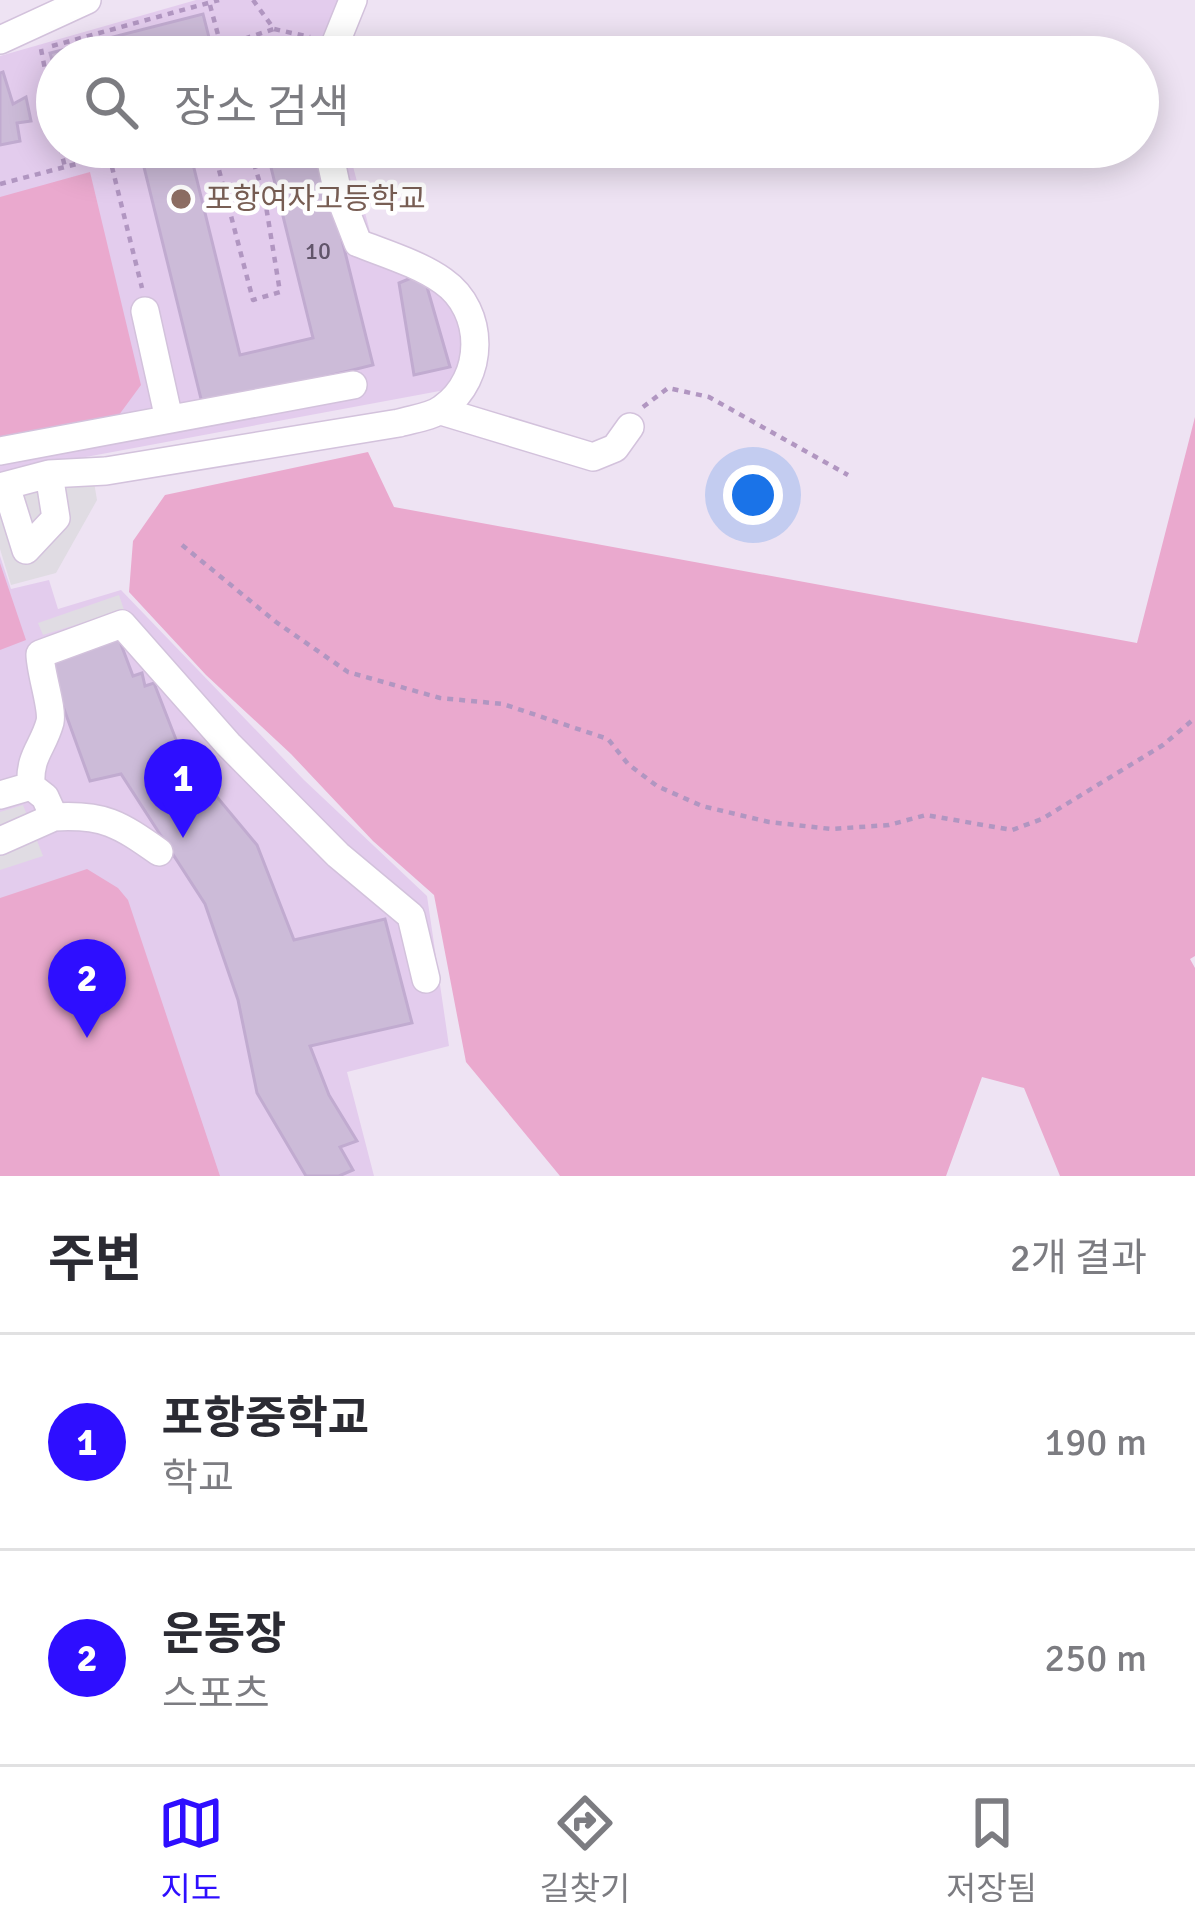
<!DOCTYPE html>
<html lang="ko">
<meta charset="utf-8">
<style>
body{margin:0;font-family:Signika,"Noto Sans KR",sans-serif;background:#f7f7f7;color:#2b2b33}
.you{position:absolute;left:753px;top:495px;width:42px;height:42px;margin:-30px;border:9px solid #fff;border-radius:50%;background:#1a73e8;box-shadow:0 0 0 18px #1a73e833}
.badge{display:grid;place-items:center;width:78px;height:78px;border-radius:50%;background:#2e0eff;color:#fff;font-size:39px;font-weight:700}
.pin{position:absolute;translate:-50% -99px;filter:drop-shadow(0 3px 6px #0008)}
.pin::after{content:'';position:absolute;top:63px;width:42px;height:36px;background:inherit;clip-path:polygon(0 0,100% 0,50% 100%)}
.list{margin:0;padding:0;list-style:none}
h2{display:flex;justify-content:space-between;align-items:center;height:156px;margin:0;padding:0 48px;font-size:51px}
h2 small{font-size:39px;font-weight:400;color:#7c7c81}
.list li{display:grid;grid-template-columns:78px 1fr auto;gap:36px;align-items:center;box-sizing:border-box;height:216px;padding:0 48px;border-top:3px solid #e1e1e2}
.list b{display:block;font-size:45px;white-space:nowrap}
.list p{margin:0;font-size:39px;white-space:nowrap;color:#7c7c81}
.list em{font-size:39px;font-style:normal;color:#7c7c81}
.icon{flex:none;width:66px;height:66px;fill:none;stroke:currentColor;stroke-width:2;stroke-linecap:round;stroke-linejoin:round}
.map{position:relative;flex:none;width:1195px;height:1176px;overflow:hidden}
.search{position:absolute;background:#fff;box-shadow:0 6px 30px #0003;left:36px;right:36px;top:36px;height:132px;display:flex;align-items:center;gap:30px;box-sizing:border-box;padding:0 42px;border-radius:66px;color:#7c7c81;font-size:45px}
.sheet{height:588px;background:#fff}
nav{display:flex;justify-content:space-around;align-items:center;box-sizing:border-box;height:168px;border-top:3px solid #e1e1e2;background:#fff;font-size:33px;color:#7c7c81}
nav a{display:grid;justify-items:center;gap:6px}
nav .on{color:#2e0eff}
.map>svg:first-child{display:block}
.education{fill:#e3cced}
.green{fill:#eaa9ce}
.parking{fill:#e0dce3}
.building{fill:#ccbbd8;stroke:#c1abd0;stroke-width:3}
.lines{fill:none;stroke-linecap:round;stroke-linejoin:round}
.minor-casing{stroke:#d3c2dc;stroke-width:30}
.path{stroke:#b196c1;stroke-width:4.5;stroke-dasharray:6 6;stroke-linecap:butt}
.minor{stroke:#fff;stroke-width:27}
.education-dot{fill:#8d6e63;stroke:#fff;stroke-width:4.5}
.labels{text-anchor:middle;stroke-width:9;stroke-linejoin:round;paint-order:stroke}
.number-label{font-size:24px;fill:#61556a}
.education-label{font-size:30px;fill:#785e54;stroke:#fff;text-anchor:start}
</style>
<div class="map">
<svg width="1195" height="1176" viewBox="0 0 1195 1176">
<rect width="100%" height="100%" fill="#eee3f3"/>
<path class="education" d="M196 0H343L328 57H57V147H348L375 251 447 293 472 364 445 390 0 473V56Z
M0 556 11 589 49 580 58 609 121 590 304 780 427 896 449 1046 347 1072 374 1176H0Z"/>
<path class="green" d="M90 172 141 385 116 419 0 439V197Z
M1195 417V956L1190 959 1195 968V1176H1060L1024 1088 982 1077 946 1176H560L466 1062 434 895 373 841 291 754 206 675 129 592 133 541 165 495 368 452 394 507 1137 643Z
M0 563 26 640 0 650Z
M87 869 118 888 128 900 220 1176H0V898Z"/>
<path class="parking" d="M94 482 97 500 56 573 11 585 0 549V493Z
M119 595 124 610 43 635 38 623Z
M23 805 43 856 0 870V812Z"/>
<path class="building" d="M203 14 214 57H57V79L50 53Z
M292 38 297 57H244L242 50Z
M3 72 13 104 26 97 31 121 17 123 20 141 0 145V73Z
M266 147H319L373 365 203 407 143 163 190 152 240 355 313 338Z
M423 273 450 367 414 375 399 283Z
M119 639 133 676 142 673 145 686 154 683 182 755 257 845 294 940 385 919 412 1023 310 1046 329 1095 357 1141 340 1147 353 1170 339 1176H306L257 1093 238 1000 205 904 121 774 90 781 47 662Z"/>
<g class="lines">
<g class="minor-casing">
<path id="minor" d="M0 40 87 0
M330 57 353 0
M145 311 169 419
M441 411 593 457 615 448 630 427
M0 451 353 385
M6 486 26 550 56 518 49 474
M0 487 49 474 106 471 399 423C412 419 432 417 443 408 485 378 486 311 443 281 419 264 386 254 358 243L337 189 328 147
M31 786C29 755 43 748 50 722 53 708 40 672 40 654L122 624 228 744 338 855 411 916 426 979
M0 795 31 786 45 797 54 817 0 841
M54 817C104 814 119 824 159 852"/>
</g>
<path class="path" d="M253 0 274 29 310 37
M210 5 224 57
M52 46 219 0
M222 46 274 29
M41 49 57 131
M60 147 65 167
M213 147 253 300 280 292 265 200 249 147
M109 155 142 288
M0 184 141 147
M643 407 668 388 709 397 848 475
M182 545 276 622 348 672 440 698 503 704 608 739 628 764 657 786 702 806 769 822 831 829 889 825 926 815 1012 830 1042 819 1163 745 1195 718"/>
<use href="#minor" class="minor"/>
</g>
<circle class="education-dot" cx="181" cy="199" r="12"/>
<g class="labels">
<g class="number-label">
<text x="318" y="259">10</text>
</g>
<g class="education-label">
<text x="205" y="209">포항여자고등학교</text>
</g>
</g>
</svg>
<div class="you"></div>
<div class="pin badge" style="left:183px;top:838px">1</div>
<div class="pin badge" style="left:87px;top:1038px">2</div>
<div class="search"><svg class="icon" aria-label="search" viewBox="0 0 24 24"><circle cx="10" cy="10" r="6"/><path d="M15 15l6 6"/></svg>장소 검색</div>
</div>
<section class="sheet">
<h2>주변<small>2개 결과</small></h2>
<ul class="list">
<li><span class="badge">1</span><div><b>포항중학교</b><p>학교</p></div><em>190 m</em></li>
<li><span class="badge">2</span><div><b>운동장</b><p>스포츠</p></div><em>250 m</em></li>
</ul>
</section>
<nav>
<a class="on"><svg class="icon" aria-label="map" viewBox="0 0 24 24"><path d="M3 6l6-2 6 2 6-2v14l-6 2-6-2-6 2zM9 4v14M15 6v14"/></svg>지도</a>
<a><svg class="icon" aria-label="directions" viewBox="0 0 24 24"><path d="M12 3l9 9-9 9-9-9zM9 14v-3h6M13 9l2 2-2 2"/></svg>길찾기</a>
<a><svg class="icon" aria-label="saved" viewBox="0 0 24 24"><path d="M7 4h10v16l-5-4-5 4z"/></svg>저장됨</a>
</nav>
